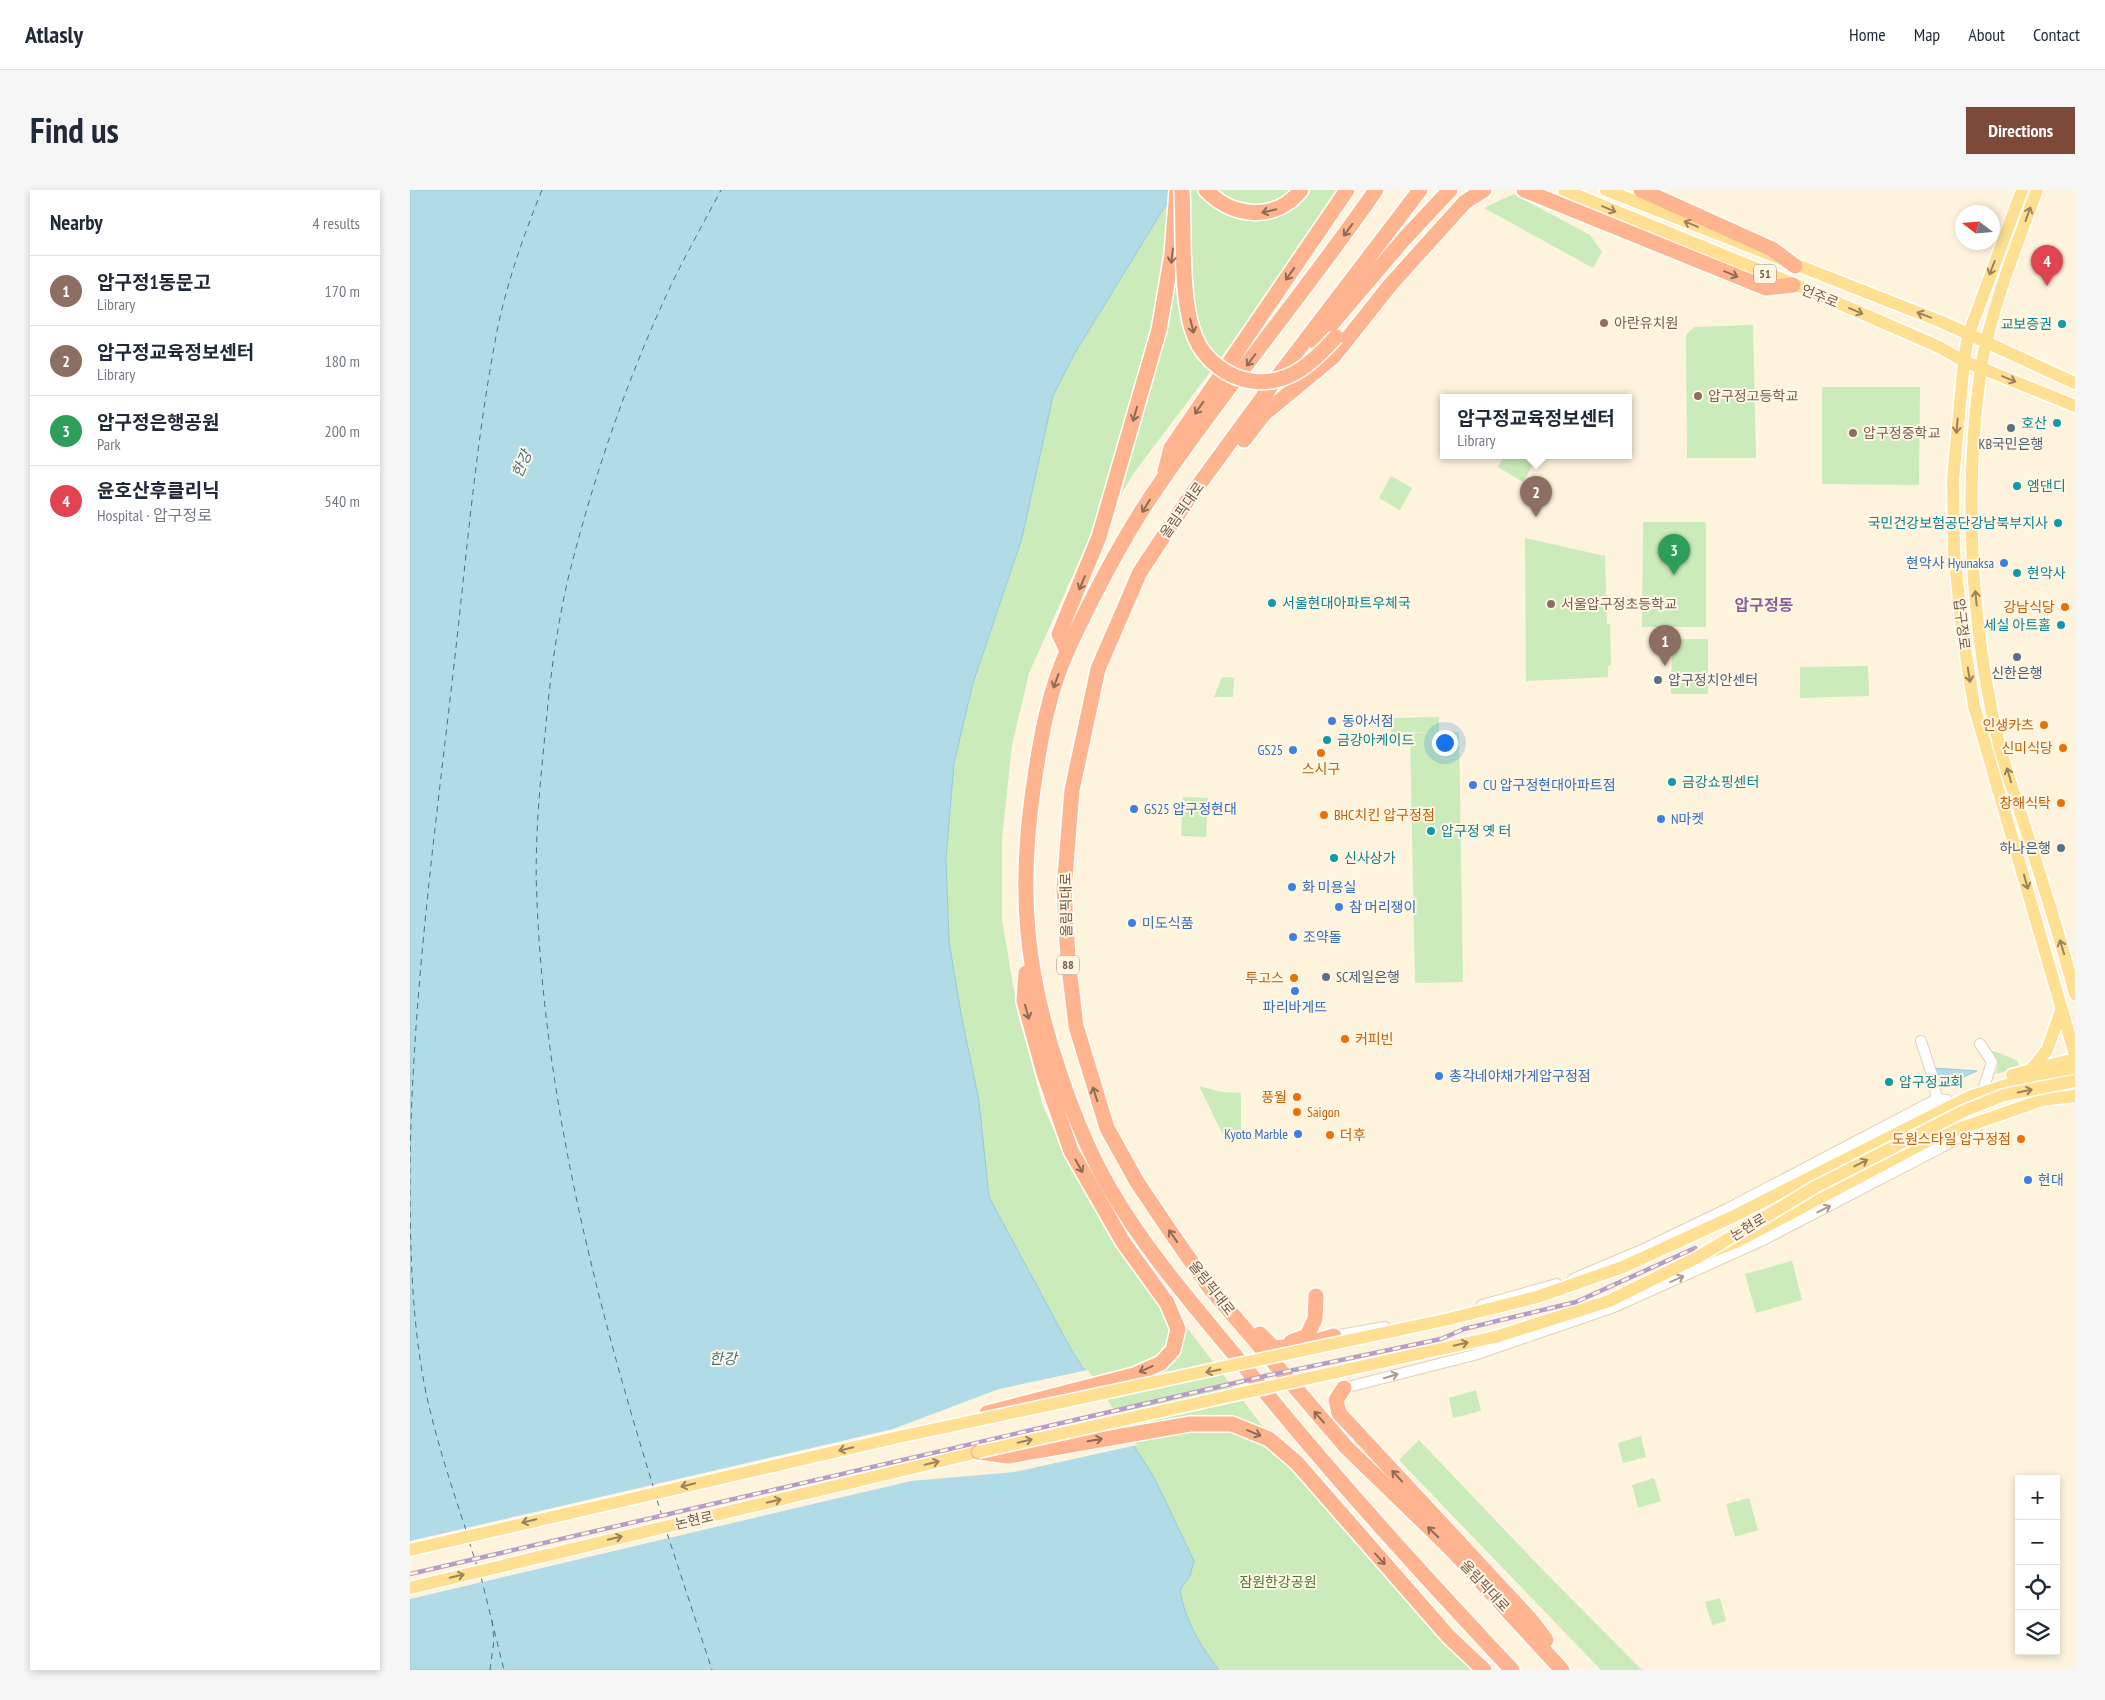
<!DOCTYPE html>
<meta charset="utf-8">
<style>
body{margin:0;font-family:"PT Sans Narrow","Noto Sans KR",sans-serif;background:#f6f6f7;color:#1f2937}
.controls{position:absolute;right:15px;bottom:15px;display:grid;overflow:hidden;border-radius:0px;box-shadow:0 2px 8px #0003}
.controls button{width:45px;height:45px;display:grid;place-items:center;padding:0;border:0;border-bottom:1px solid #e0e1e3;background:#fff;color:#1f2937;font:25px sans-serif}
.compass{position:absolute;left:1545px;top:15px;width:45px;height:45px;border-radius:50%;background:#fff;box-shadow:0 2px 8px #0003;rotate:286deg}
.you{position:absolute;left:1034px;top:552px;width:18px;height:18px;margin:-12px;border:4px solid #fff;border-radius:50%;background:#1a73e8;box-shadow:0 0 0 8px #1a73e833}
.badge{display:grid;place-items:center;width:32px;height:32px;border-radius:50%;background:#7d4938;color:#fff;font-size:16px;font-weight:700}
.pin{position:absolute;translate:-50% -41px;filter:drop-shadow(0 1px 2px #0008)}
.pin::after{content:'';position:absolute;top:26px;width:18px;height:15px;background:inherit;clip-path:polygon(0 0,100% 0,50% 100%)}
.popup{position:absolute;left:1030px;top:204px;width:192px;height:65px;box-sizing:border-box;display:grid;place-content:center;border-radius:0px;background:#fff;filter:drop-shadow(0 1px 4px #0005);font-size:16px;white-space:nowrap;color:#747a83}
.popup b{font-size:19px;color:#1f2937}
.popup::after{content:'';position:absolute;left:50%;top:100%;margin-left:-10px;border:10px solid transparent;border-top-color:#fff}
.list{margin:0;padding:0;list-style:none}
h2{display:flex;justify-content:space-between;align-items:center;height:65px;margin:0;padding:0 20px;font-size:21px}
h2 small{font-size:16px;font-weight:400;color:#747a83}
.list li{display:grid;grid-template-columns:32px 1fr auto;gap:15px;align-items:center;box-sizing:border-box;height:70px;padding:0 20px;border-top:1px solid #e0e1e3}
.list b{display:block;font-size:19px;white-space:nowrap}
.list p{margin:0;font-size:16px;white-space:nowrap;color:#747a83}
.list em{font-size:16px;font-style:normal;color:#747a83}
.icon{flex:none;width:28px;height:28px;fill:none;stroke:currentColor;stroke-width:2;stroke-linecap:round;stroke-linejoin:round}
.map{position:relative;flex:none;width:1665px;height:1480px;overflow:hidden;border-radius:0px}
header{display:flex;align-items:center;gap:30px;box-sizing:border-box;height:70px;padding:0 25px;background:#fff;border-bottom:1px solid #e0e1e3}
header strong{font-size:24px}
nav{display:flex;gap:28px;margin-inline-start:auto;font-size:18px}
.intro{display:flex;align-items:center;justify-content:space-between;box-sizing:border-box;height:120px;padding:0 30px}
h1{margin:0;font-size:35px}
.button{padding:12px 22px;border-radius:0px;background:#7d4938;color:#fff;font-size:18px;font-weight:700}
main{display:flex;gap:30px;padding:0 30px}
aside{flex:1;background:#fff;border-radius:0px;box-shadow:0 2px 8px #0003}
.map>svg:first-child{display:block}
.green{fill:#cbebbb}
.water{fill:#b1dbe7;stroke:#96cada}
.pier{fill:#fef3dc}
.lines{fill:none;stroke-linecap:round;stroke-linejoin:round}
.ferry{stroke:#3d778a;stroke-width:1;stroke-dasharray:6 5;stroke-linecap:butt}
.minor-casing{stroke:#e1cfb9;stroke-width:12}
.major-casing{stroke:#fff;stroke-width:15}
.highway-casing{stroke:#fff;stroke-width:18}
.minor{stroke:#fff;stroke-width:10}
.major{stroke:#ffdf92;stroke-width:12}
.highway{stroke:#fdb48f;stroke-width:15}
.rail-casing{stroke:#b69cc6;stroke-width:4.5}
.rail{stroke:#fff6e4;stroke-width:2.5;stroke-dasharray:8;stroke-linecap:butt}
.major-bridge-casing{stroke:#fff;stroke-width:15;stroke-linecap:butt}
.highway-bridge-casing{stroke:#fff;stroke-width:18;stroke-linecap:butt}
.major-bridge{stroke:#ffdf92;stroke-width:12}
.highway-bridge{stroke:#fdb48f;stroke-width:15}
.oneway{stroke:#9e815b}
.oneway2{stroke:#8f6b53}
.oneway3{stroke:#ac9b8f}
.education-dot{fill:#8d6e63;stroke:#fff6e4;stroke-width:2}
.culture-dot{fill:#0f9aa8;stroke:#fff6e4;stroke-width:2}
.service-dot{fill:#5c6f8a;stroke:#fff6e4;stroke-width:2}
.shop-dot{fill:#3f7fe0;stroke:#fff6e4;stroke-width:2}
.food-dot{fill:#e8710a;stroke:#fff6e4;stroke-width:2}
.labels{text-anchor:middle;stroke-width:4;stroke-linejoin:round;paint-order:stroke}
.shield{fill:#fff6e4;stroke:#9e8874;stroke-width:1}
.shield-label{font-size:12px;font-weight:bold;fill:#745944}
.street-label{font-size:14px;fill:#745944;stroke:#fff6e4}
.education-label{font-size:14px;fill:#785e54;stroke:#fff6e4;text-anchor:start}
.culture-label{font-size:14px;fill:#0d838f;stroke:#fff6e4;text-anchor:start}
.service-label{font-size:14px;fill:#4e5e75;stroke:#fff6e4}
.shop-label{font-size:14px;fill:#366cbe;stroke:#fff6e4;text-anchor:start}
.food-label{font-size:14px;fill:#c56008;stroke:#fff6e4;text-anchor:end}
.park-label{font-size:14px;fill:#4a7b3c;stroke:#fff6e4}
.water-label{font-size:15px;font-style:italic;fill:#3d778a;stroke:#fff6e4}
.quarter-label{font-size:16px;font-weight:bold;fill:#895f98;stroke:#fff6e4}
</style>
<header>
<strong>Atlasly</strong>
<nav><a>Home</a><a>Map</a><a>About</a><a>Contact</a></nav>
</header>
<div class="intro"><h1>Find us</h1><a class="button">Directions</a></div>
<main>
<aside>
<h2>Nearby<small>4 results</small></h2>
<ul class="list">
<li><span class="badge" style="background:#8d6e63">1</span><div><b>압구정1동문고</b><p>Library</p></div><em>170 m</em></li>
<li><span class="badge" style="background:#8d6e63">2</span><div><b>압구정교육정보센터</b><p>Library</p></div><em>180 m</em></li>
<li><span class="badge" style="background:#2e9e5b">3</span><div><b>압구정은행공원</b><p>Park</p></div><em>200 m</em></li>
<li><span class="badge" style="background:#e0444e">4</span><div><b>윤호산후클리닉</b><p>Hospital · 압구정로</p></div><em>540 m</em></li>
</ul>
</aside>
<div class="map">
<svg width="1665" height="1480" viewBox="0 0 1665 1480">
<rect width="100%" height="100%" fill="#fef3dc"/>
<path class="green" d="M765 0H931L871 88 726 280 670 369 619 483 602 555 592 649V730L608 824 633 916 664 984 715 1068 775 1135 890 1285 1064 1480H809C791 1456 775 1431 770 1400L780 1386 579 1007 569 911 552 829 539 751 536 669 544 573 563 493 612 348 643 206 665 163Z
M1104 4 1180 45 1192 62 1183 78 1074 18Z
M1343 135 1346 268H1277L1276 145 1284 137Z
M1412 197H1510L1509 295 1412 294Z
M1094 266H1128L1113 292 1088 277Z
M981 286 1002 298 990 320 969 308Z
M1233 332H1296V437H1232Z
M1115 348 1195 366 1197 434H1200L1201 475 1198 476V487L1116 491Z
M1262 449H1298V504H1261Z
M1458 476 1459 506 1390 508V477Z
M812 487 824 488 823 507H804Z
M1029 527V542H1049L1053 792 1005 793 1000 543 1023 542H981V528Z
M773 607 798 608 796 647 771 646Z
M1579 861 1587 862 1608 871 1609 877 1586 884 1588 874Z
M789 896 811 902 831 903V949L816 951Z
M1382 1071 1392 1110 1346 1123 1335 1084Z
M1066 1200 1071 1221 1043 1228 1039 1208Z
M1231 1246 1236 1267 1213 1273 1208 1253Z
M1009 1250 1129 1376 1232 1480H1191L989 1270Z
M1244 1288 1251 1311 1228 1318 1222 1295Z
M1339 1308 1348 1340 1325 1347 1316 1314Z
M1310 1408 1316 1431 1302 1435 1295 1412Z"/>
<path class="water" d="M0 0H765L665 163 643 206 612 348 563 493 544 573 536 669 539 751 552 829 569 911 579 1007 662 1161 744 1287 784 1371 780 1386 770 1400C775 1431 791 1456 809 1480H0Z
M1524 878 1567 881 1530 897Z"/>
<path class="pier" d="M678 1180 727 1255 605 1282 501 1291 0 1409V1351L483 1239 589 1199Z"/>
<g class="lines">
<path class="ferry" d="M244 1299C185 1108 135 911 127 711 124 653 130 593 136 535 140 487 147 437 158 389 182 292 214 198 255 108 272 71 292 36 311 0
M247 1310 254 1332
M56 1340C41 1295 26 1249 16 1203 1 1129 0 1053 0 978 2 809 25 642 44 475 57 362 66 248 88 136 98 90 114 44 132 0
M257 1343 302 1480
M59 1351 67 1376
M71 1387 94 1480
M80 1480 84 1450 82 1430"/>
<g class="minor-casing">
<path id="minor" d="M1511 851 1523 888 1527 909
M1570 854 1582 872 1574 897
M1163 1089 1234 1059 1317 1019 1527 909 1537 910
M1072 1115 1147 1094
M924 1146 975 1137
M934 1198 1064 1165 1204 1117 1351 1051 1532 957 1568 936"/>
</g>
<g class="major-casing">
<path id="major" d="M1154 0 1396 99 1527 156 1554 171 1665 216
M1196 0 1532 132 1665 193
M1612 0 1558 146 1554 171 1543 289 1544 361 1552 439 1564 516 1665 865
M1627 0C1607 54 1580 122 1571 178 1554 295 1560 431 1587 545 1592 571 1602 596 1610 621 1629 682 1649 742 1665 804
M1621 880 1637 860 1652 818
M1602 885 1665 869
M1039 1129 1127 1107 1213 1077 1322 1027 1559 907 1600 894 1665 881
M1003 1165 1085 1147 1199 1111 1288 1067 1328 1051 1523 948 1632 910 1665 906
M0 1360 484 1248
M0 1398 568 1262"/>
</g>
<g class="highway-casing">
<path id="highway" d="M796 0C822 28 866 32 891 0
M966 0C898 98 821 190 753 289 716 341 686 399 659 457 638 502 630 551 623 600 608 704 616 785 650 884 663 923 678 961 699 997 739 1067 796 1129 847 1192 928 1292 1014 1386 1102 1480
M1010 0 872 181 777 311 730 382 688 479 662 600 654 699 658 769 666 836 697 938 727 992 762 1044 799 1097 936 1257 1040 1358 1152 1480
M1114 0 1356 98 1383 95
M1231 0 1362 59 1385 76
M904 151 921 135 995 48 1040 0
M834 250 854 224 923 167 981 94 1055 12 1074 0
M755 281 761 258 937 0
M657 461 649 444 689 347 749 140 762 64 767 0
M850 1144 864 1158 893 1155 924 1146
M881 1152 897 1146 905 1129 906 1106
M934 1198 926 1210 929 1223 1121 1430 1136 1450
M577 1223 724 1185 751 1173 763 1160 768 1139 757 1113 713 1052 661 961 634 883 614 811 616 783
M568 1262 598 1266 780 1234H822L859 1249 887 1273 1039 1447 1074 1480"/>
</g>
<use href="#minor" class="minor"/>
<use href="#major" class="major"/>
<use href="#highway" class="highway"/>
<g class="rail-casing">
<path id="rail" d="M0 1384 855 1186 1031 1149 1054 1139 1166 1112 1285 1058"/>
</g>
<use href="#rail" class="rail"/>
<g class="major-bridge-casing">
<path id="major-bridge" d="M1288 1067 1405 997 1554 921 1594 905 1665 891
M484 1248 1039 1129
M568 1262 1003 1165"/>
</g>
<g class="highway-bridge-casing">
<path id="highway-bridge" d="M772 0C774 40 770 112 785 147 794 170 818 188 842 191 879 196 903 172 926 147"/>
</g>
<use href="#major-bridge" class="major-bridge"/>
<use href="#highway-bridge" class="highway-bridge"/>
</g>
<defs><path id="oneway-shaft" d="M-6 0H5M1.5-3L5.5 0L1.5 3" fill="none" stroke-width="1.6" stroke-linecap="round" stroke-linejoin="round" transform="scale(1.25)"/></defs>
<g class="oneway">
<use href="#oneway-shaft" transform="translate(1199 19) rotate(23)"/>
<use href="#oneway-shaft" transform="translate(1618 24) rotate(-70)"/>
<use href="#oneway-shaft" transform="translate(1281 34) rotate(-158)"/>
<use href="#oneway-shaft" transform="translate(1582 78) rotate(111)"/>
<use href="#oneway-shaft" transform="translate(1446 121) rotate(23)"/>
<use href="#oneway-shaft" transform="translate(1514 125) rotate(-159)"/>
<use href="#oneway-shaft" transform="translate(1599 189) rotate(23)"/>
<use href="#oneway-shaft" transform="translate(1547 236) rotate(95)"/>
<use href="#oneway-shaft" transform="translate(1566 408) rotate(-95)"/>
<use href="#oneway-shaft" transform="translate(1559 485) rotate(81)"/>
<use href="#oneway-shaft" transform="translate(1599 585) rotate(-107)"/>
<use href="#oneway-shaft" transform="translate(1616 692) rotate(74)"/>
<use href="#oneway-shaft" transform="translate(1652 757) rotate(-107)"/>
<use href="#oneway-shaft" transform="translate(1615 901) rotate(-12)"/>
<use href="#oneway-shaft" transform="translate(1451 973) rotate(-27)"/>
<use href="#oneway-shaft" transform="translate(1051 1154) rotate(-13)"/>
<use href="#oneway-shaft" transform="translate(803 1181) rotate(168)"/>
<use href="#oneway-shaft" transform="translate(615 1251) rotate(-13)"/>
<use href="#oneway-shaft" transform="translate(436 1259) rotate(167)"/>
<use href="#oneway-shaft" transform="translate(522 1273) rotate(-13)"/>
<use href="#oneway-shaft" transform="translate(278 1295) rotate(167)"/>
<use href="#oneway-shaft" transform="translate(364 1311) rotate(-13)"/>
<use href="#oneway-shaft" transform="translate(119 1331) rotate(167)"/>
<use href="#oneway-shaft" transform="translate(205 1348) rotate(-13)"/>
<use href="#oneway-shaft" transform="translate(47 1386) rotate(-13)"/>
</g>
<g class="oneway2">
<use href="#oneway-shaft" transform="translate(859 21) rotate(166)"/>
<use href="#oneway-shaft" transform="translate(938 40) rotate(126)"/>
<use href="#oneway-shaft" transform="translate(762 66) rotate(97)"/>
<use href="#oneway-shaft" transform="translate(880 84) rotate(125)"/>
<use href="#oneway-shaft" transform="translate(1321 84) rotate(23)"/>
<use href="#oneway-shaft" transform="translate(782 136) rotate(76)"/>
<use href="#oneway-shaft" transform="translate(841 170) rotate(127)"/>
<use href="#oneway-shaft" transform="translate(789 218) rotate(125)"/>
<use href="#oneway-shaft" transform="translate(725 224) rotate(106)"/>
<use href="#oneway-shaft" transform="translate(736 316) rotate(122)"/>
<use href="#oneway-shaft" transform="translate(672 393) rotate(113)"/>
<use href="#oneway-shaft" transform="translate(646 491) rotate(110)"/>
<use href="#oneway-shaft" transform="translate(617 822) rotate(74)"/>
<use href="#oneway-shaft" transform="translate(685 904) rotate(-108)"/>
<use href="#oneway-shaft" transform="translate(669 976) rotate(61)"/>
<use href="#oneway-shaft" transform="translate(763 1046) rotate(-125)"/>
<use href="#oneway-shaft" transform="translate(736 1179) rotate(156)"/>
<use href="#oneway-shaft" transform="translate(909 1227) rotate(-131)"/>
<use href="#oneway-shaft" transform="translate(844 1243) rotate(22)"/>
<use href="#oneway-shaft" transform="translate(685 1250) rotate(-10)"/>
<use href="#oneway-shaft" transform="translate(987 1286) rotate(-133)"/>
<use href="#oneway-shaft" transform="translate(1023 1342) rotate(-136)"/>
<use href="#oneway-shaft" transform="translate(970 1369) rotate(48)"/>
</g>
<g class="oneway3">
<use href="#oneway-shaft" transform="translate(1414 1019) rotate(-27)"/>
<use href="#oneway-shaft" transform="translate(1267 1089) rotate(-24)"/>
<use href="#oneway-shaft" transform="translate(981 1186) rotate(-17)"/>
</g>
<g class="education-dot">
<circle cx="1194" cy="133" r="5"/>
<circle cx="1288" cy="206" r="5"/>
<circle cx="1443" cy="243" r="5"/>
<circle cx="1141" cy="414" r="5"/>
</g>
<g class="culture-dot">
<circle cx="1652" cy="134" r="5"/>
<circle cx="1647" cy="233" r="5"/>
<circle cx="1607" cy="296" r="5"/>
<circle cx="1648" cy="333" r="5"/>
<circle cx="1607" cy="383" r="5"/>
<circle cx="862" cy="413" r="5"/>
<circle cx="1651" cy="435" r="5"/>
<circle cx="917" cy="550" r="5"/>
<circle cx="1262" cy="592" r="5"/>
<circle cx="1021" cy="641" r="5"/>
<circle cx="924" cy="668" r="5"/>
<circle cx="1479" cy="892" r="5"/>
</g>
<g class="service-dot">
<circle cx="1601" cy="238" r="5"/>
<circle cx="1607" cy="467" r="5"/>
<circle cx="1248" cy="490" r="5"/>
<circle cx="1651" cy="658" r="5"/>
<circle cx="916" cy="787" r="5"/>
</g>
<g class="shop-dot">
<circle cx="1594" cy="373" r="5"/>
<circle cx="922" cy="531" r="5"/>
<circle cx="883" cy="560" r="5"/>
<circle cx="1063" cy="595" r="5"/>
<circle cx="724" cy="619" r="5"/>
<circle cx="1251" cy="629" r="5"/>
<circle cx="882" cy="697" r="5"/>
<circle cx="929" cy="717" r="5"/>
<circle cx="722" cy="733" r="5"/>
<circle cx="883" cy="747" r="5"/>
<circle cx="885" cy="801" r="5"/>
<circle cx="1029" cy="886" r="5"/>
<circle cx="888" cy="944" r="5"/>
<circle cx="1618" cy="990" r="5"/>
</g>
<g class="food-dot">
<circle cx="1655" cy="417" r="5"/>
<circle cx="1634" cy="535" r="5"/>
<circle cx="1653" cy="558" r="5"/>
<circle cx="911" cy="563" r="5"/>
<circle cx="1651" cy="613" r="5"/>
<circle cx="914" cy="625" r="5"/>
<circle cx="884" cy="788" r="5"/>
<circle cx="935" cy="849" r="5"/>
<circle cx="887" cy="907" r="5"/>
<circle cx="887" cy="922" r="5"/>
<circle cx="920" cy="945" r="5"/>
<circle cx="1611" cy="949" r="5"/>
</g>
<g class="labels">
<g class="shield">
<rect x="1344" y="74.5" width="22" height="19" rx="4"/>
<rect x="647" y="765.5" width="22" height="19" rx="4"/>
</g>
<g class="shield-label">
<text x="1355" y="88">51</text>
<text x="658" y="779">88</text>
</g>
<g class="street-label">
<text transform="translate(1410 106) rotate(22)" y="5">언주로</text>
<text transform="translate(772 320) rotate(-55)" y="5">올림픽대로</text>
<text transform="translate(1552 434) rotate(83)" y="5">압구정로</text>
<text transform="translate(656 715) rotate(-91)" y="5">올림픽대로</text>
<text transform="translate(1338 1037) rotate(-31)" y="5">논현로</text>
<text transform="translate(802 1098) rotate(52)" y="5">올림픽대로</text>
<text transform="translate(284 1330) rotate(-13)" y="5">논현로</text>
<text transform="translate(1075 1396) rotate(47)" y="5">올림픽대로</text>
</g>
<g class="education-label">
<text x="1204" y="138">아란유치원</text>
<text x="1298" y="211">압구정고등학교</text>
<text x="1453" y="248">압구정중학교</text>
<text x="1151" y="419">서울압구정초등학교</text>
</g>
<g class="culture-label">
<text x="1642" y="139" text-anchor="end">교보증권</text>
<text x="1637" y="238" text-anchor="end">호산</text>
<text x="1617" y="301">엠댄디</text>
<text x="1638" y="338" text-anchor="end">국민건강보험공단강남북부지사</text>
<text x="1617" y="388">현악사</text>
<text x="872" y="418">서울현대아파트우체국</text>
<text x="1641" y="440" text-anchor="end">세실 아트홀</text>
<text x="927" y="555">금강아케이드</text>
<text x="1272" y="597">금강쇼핑센터</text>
<text x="1031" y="646">압구정 옛 터</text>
<text x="934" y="673">신사상가</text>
<text x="1489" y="897">압구정교회</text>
</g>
<g class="service-label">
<text x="1601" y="259">KB국민은행</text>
<text x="1607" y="488">신한은행</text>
<text x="1258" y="495" text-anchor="start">압구정치안센터</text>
<text x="1641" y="663" text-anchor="end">하나은행</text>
<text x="926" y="792" text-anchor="start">SC제일은행</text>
</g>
<g class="shop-label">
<text x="1584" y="378" text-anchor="end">현악사 Hyunaksa</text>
<text x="932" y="536">동아서점</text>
<text x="873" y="565" text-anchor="end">GS25</text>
<text x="1073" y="600">CU 압구정현대아파트점</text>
<text x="734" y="624">GS25 압구정현대</text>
<text x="1261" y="634">N마켓</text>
<text x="892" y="702">화 미용실</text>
<text x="939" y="722">참 머리쟁이</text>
<text x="732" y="738">미도식품</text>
<text x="893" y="752">조약돌</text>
<text x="885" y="822" text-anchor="middle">파리바게뜨</text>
<text x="1039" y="891">총각네야채가게압구정점</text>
<text x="878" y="949" text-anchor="end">Kyoto Marble</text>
<text x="1628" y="995">현대</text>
</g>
<g class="food-label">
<text x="1645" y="422">강남식당</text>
<text x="1624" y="540">인생카츠</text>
<text x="1643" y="563">신미식당</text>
<text x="911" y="584" text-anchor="middle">스시구</text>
<text x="1641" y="618">창해식탁</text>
<text x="924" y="630" text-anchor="start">BHC치킨 압구정점</text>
<text x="874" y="793">투고스</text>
<text x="945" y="854" text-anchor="start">커피빈</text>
<text x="877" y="912">풍월</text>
<text x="897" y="927" text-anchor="start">Saigon</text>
<text x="930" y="950" text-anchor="start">더후</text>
<text x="1601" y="954">도원스타일 압구정점</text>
</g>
<g class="park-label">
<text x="868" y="1397">잠원한강공원</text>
</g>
<g class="water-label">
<text transform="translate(112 274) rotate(-66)" y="5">한강</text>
<text x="313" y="1174">한강</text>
</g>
<g class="quarter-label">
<text x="1354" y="421">압구정동</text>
</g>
</g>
</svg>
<div class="controls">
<button>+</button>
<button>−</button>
<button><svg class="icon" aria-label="locate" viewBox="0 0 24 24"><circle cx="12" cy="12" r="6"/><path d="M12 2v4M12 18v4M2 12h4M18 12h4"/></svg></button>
<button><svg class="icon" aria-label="layers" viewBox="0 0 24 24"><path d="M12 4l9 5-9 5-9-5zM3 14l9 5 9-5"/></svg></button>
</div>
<svg class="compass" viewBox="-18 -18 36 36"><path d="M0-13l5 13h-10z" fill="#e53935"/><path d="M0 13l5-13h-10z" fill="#747a83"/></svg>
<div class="you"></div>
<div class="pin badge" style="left:1255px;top:476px;background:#8d6e63">1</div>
<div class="pin badge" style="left:1126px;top:327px;background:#8d6e63">2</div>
<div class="popup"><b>압구정교육정보센터</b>Library</div>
<div class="pin badge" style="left:1264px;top:385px;background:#2e9e5b">3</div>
<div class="pin badge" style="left:1637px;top:96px;background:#e0444e">4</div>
</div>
</main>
